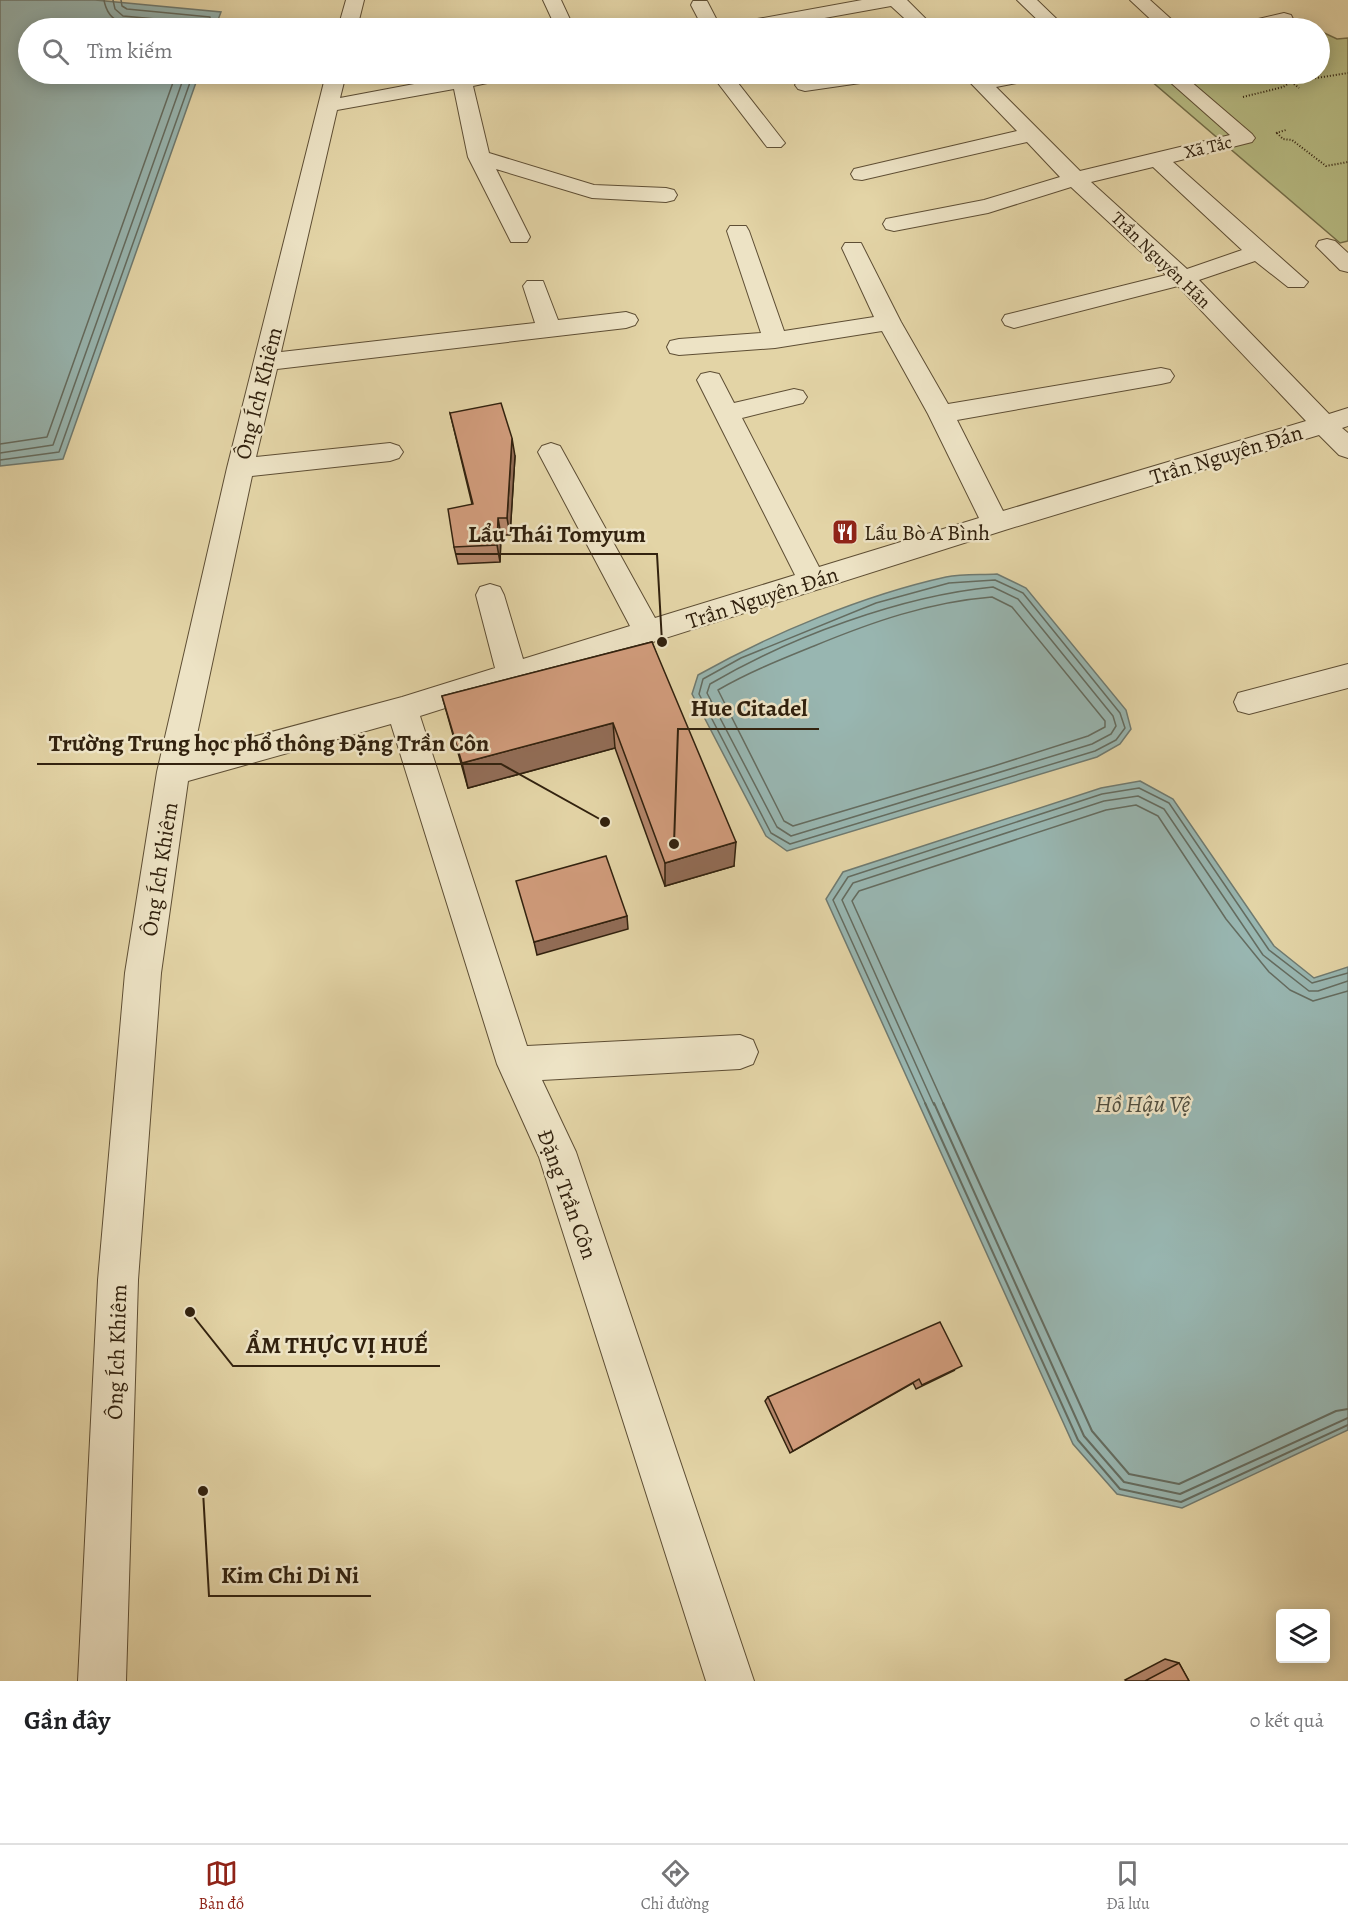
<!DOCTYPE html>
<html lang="vi">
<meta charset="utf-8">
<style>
body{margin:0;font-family:Alegreya,serif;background:#f2f2f2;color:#202124}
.controls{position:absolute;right:18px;bottom:18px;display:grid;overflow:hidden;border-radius:6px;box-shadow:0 3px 15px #0003}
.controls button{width:54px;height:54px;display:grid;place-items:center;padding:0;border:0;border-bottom:2px solid #e0e0e0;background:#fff;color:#202124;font:30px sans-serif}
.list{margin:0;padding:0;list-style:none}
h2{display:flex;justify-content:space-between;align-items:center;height:78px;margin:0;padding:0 24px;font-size:26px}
h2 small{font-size:20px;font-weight:400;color:#757577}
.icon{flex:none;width:33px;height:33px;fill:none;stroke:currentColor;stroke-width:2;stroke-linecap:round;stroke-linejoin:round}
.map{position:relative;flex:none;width:1348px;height:1681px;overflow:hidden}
.search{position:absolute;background:#fff;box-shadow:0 3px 15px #0003;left:18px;right:18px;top:18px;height:66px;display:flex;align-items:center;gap:15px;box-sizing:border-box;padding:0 21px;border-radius:33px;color:#757577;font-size:22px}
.sheet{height:162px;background:#fff}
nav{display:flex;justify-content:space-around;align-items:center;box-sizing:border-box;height:84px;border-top:2px solid #e0e0e0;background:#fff;font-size:16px;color:#757577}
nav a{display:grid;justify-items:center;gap:3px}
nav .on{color:#8f2418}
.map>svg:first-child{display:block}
.green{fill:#b7bc84;stroke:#746e49;stroke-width:1.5}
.water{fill:#98b6b1;stroke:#6f7a70;stroke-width:1.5}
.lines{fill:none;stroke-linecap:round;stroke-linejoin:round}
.shore-far1{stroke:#646c60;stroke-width:1.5}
.shore{stroke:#646c60;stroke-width:2}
.minor-casing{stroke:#5e4e34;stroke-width:2}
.path{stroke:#31210e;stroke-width:2;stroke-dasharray:1 2;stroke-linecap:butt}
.minor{fill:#ede3c5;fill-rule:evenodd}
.wall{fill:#b4866b;stroke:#31210e;stroke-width:1.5}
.shaded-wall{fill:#926d57;stroke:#31210e;stroke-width:1.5}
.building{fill:#d19c7c;stroke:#31210e;stroke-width:1.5}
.labels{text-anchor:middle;stroke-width:5;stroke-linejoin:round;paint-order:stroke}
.far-street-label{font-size:18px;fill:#31210e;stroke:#ede3c5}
.street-label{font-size:22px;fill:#31210e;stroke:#ede3c5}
.poi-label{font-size:22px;fill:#31210e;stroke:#ede3c5;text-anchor:start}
.water-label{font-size:24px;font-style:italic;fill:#504e3f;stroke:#ede3c5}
.leader{fill:none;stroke:#31210e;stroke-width:2}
.callout-dot{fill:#31210e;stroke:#ede3c5;stroke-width:2}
.callout-label{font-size:24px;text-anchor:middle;font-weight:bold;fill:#31210e;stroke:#ede3c5;stroke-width:5;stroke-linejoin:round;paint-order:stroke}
</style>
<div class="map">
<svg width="1348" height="1681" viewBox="0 0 1348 1681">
<rect width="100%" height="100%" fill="#e3d4a6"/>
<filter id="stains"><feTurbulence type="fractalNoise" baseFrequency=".00333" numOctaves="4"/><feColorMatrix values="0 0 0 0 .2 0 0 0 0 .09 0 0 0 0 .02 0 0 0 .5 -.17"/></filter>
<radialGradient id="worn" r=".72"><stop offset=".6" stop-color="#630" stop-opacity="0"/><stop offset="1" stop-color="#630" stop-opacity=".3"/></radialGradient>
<path class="green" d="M1320 31 1337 39 1348 38V241L1340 243 1143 74H1320Z"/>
<path class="water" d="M0 0H95L221 12 215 28H28V74H199L63 459 0 466Z
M997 574 1026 588 1126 710 1131 729 1120 744 1097 757 787 851 766 836 692 694 698 675C771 634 864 595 946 577 962 574 980 575 997 574Z
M1140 781 1173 799 1274 946 1314 978 1348 967V1430L1182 1508 1117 1494 1073 1444 826 899 843 872 1101 788Z"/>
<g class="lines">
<path class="shore-far1" d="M104 0C109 29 136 26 160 28
M113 0 115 9 123 16 200 23 203 28
M121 0 122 6 127 9 210 17V28
M0 444 47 437 176 74
M0 453 53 445 185 74
M0 460 59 452 193 74
M995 580 1023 593 1120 713 1125 728 1116 740 1095 751 790 844 771 833 699 694 703 679 741 658 876 603 949 583Z
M993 587 1018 599 1113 716 1116 726 1111 734 1092 744 791 836 777 827 707 693 710 684C790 637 901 596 993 587Z
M992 597 1012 607 1105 721V727L1088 736 994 766 793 826 784 821 718 690C749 672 782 659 814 646 872 622 929 602 992 597Z
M926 1105 833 900 848 877 1102 794 1139 788 1169 803 1269 950 1312 983 1348 973
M934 1105 842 900 853 883 1104 801 1138 796 1164 809 1263 955 1309 991H1318L1348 981
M944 1105 852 901 859 891 1106 810 1136 805 1158 816 1226 919 1269 972 1290 990 1313 1001 1348 991"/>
<path class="shore" d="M925 1103 1078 1440 1120 1489 1181 1502 1348 1425
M934 1103 1084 1436 1124 1482 1180 1494 1348 1418
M943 1103 1092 1431 1129 1474 1179 1484 1336 1411 1348 1409"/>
<g class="minor-casing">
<path id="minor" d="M346 0H364L357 28H338Z
M543 0H561L574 28H556Z
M862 0H907L935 28H915L891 6 769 28H731L741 22Z
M1017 0H1037L1066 28H1046Z
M1130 0H1150L1181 28H1160Z
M693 1H707L721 28H703L691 5Z
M1284 13 1291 15 1293 19 1291 23 1267 28H1234L1237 24Z
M326 74H346L340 98 462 75 514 74 511 78 473 86 489 153 594 185 666 188 674 190 677 195 674 200 666 202 592 198 496 169 530 237 527 242H511L468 157 454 89 337 110 281 352 535 323 523 286 527 281H543L558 320 626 312 635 315 638 320 635 325 626 328 277 369 256 457 390 443 399 446 403 452 399 458 390 461 252 476 193 753 402 697 495 668 476 595 480 587 490 584 500 587 504 595 523 659 630 626 538 452 542 446 551 443 560 446 655 618 795 575 697 380 701 374 710 372 719 374 734 403 794 389 803 391 807 397 803 403 742 418 819 567 979 518 928 414 882 331 775 348 679 355 670 353 667 347 670 341 679 339 761 333 727 231 730 226H746L749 231 784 331 874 317 842 248 845 243H861L901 322 948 404 1161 368 1170 370 1174 376 1170 382 1161 384 957 420 1003 511 1306 421 1178 286 1014 328 1005 325 1002 320 1005 315 1166 275 1071 187 988 213 894 231 886 229 883 224 886 219 984 200 1060 177 1027 142 862 180 854 179 851 174 854 169 1017 131 962 74H983L986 77 1004 74H1046L1043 78 996 87 1080 171 1230 135 1161 74H1182L1252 134 1255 138 1252 142 1173 162 1308 282 1304 287H1288L1255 261 1199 280 1329 414 1348 408V426L1342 428 1348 433V458L1339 455 1319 435 1005 530 420 716 527 1046 740 1035 753 1040 758 1052 753 1064 740 1069 542 1080 576 1152 754 1681H706L539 1157 497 1064 391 724 188 781 161 973 138 1280 126 1681H78L98 1280 125 973 157 772 227 468ZM1153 167 1242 250 1187 269 1091 182Z
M711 74H731L785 143 781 147H767Z
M843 74H891L888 78 881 80 805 91 798 89 795 85 798 81Z
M1327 239 1335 241 1348 253V272L1340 270 1316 246 1319 241Z
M1348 664V688L1249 714 1238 711 1234 702 1238 693Z"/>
</g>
<path class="path" d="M1241 74 1284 76
M1294 84 1299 88
M1243 97 1283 87 1291 82 1348 73
M1276 133 1286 130
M1277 133 1283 139 1292 140 1326 166 1348 162"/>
<use href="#minor" class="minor"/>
</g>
<path class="wall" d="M450 413 515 456 510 535H501L500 562 458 564 454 547 472 504Z
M652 642 734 866 665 886 615 748 468 788 442 696Z
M955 1370 916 1389 913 1383 790 1453 765 1401 768 1397Z
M1165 1659 1179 1663 1189 1681H1126L1125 1680Z"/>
<path class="shaded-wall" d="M512 438 515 456 510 535 507 518Z
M498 518 501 535 500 562 497 545Z
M613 723 615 748 468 788 462 763Z
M736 842 734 866 665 886V863Z
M627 916 628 929 537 955 534 942Z"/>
<path class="building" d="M501 403 512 438 507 518H498L497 545 454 547 448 509 473 504 450 413Z
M652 642 736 842 665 863 613 723 462 763 442 696Z
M606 856 627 916 534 942 516 881Z
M940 1322 962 1366 922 1385 919 1379 793 1451 768 1397Z
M1179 1663 1189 1681H1145Z"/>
<defs>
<g id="restaurant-square" transform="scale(1.35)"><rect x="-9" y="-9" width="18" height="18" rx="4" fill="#8f2418" stroke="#ede3c5"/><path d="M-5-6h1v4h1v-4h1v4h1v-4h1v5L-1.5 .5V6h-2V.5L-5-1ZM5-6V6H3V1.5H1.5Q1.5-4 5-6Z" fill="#fff"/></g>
</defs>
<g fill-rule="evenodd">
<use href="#restaurant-square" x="845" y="532"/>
</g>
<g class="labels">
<g class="far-street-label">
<text transform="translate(1208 147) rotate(-13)" y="6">Xã Tắc</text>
<text transform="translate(1161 260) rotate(44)" y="6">Trần Nguyên Hãn</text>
</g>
<g class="street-label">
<text transform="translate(258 393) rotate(-76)" y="8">Ông Ích Khiêm</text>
<text transform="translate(1226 454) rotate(-17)" y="8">Trần Nguyên Đán</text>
<text transform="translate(762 597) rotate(-18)" y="8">Trần Nguyên Đán</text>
<text transform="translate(159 869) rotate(-81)" y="8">Ông Ích Khiêm</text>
<text transform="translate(568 1194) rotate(70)" y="8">Đặng Trần Côn</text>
<text transform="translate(116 1352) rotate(-88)" y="8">Ông Ích Khiêm</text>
</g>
<g class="poi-label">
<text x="864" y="540">Lẩu Bò A Bình</text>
</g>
<g class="water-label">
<text x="1142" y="1112">Hồ Hậu Vệ</text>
</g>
</g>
<path class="leader" d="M662 642L657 554H456M674 844L678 729H819M605 822L501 764H37M190 1312L233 1366H440M203 1491L209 1596H371"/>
<g class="callout-dot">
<circle cx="662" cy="642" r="6"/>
<circle cx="674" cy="844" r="6"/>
<circle cx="605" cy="822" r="6"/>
<circle cx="190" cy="1312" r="6"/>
<circle cx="203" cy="1491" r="6"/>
</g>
<g class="callout-label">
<text x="557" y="542">Lẩu Thái Tomyum</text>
<text x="749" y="716">Hue Citadel</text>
<text x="269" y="751">Trường Trung học phổ thông Đặng Trần Côn</text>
<text x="337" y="1353">ẨM THỰC VỊ HUẾ</text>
<text x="290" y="1583">Kim Chi Di Ni</text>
</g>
<rect width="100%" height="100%" filter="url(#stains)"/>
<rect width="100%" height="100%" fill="url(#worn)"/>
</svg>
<div class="controls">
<button><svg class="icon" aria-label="layers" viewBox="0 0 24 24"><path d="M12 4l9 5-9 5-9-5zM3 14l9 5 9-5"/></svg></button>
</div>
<div class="search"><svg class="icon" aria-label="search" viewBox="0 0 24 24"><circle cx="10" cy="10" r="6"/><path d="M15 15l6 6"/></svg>Tìm kiếm</div>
</div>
<section class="sheet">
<h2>Gần đây<small>0 kết quả</small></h2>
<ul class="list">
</ul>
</section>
<nav>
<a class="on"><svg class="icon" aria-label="map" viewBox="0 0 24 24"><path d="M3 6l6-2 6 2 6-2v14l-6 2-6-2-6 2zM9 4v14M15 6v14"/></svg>Bản đồ</a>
<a><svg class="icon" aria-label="directions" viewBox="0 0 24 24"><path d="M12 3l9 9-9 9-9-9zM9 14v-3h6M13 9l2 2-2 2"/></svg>Chỉ đường</a>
<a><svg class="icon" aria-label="saved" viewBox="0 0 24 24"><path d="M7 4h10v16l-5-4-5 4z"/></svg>Đã lưu</a>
</nav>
